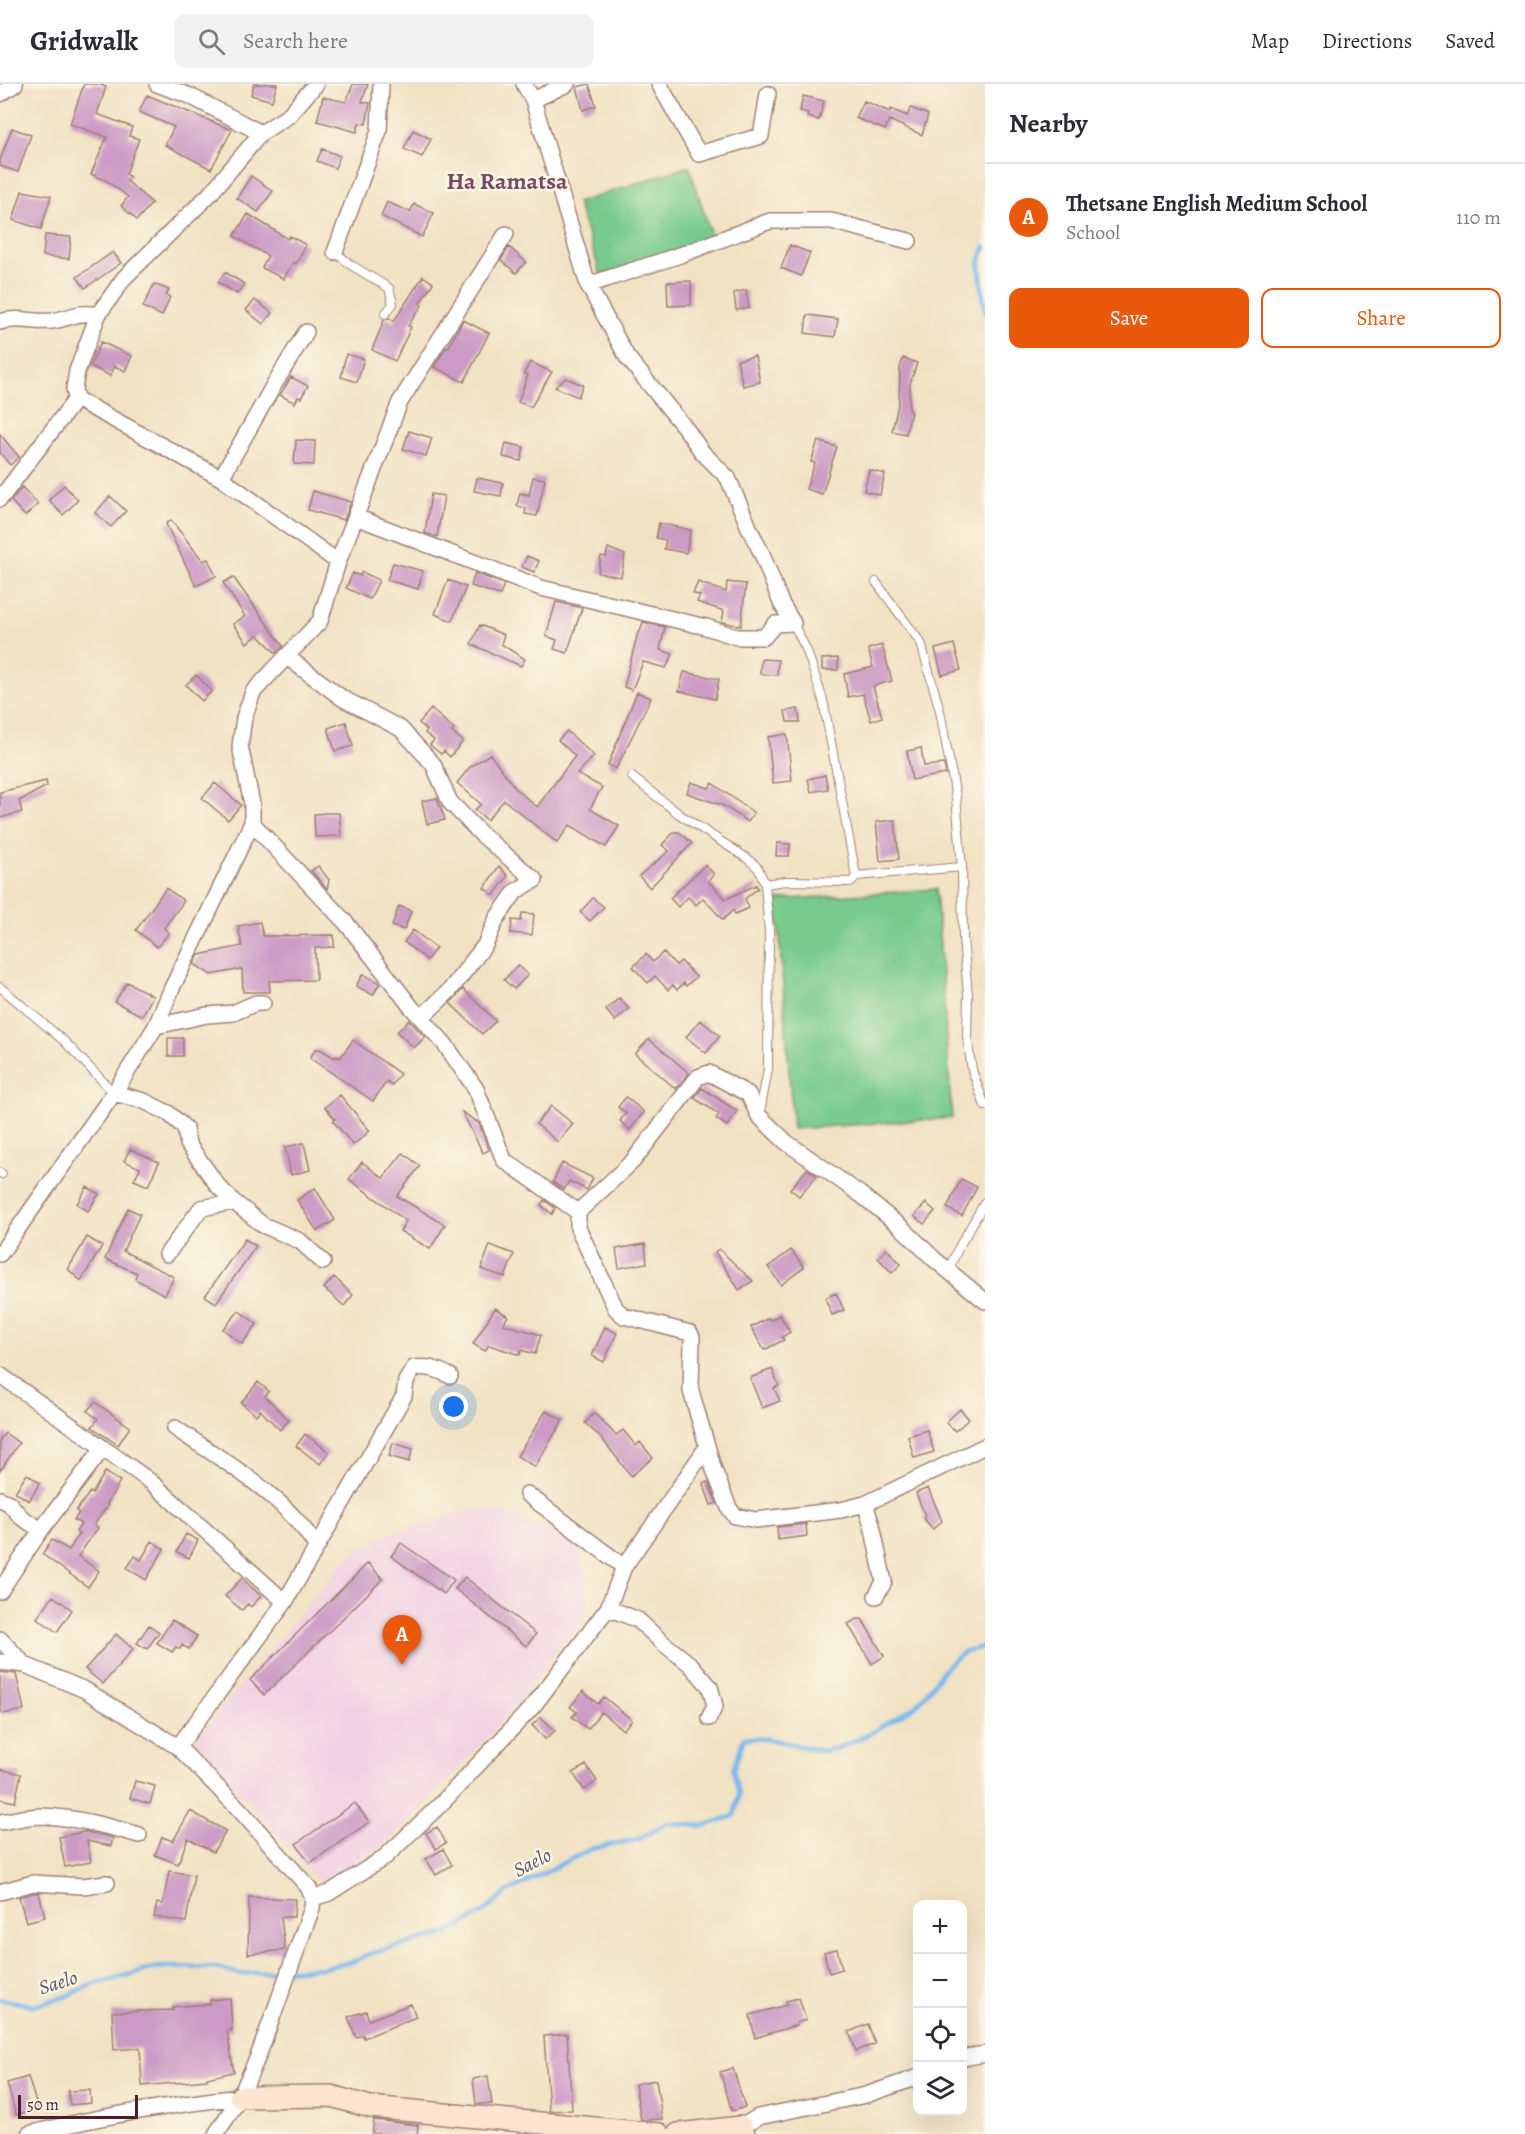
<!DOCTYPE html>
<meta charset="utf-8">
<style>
body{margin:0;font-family:Alegreya,serif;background:#f2f2f3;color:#2b2b33}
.controls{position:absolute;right:18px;bottom:18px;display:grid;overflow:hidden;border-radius:12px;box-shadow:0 6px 24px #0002}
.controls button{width:54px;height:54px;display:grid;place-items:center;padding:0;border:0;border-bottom:2px solid #e1e1e2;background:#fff;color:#2b2b33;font:30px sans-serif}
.scale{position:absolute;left:18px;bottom:15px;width:120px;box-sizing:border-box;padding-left:6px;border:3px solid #4a1f2b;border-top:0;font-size:16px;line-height:21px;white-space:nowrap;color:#4a1f2b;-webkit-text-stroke:4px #fcf5e5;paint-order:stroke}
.you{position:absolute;left:454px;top:1323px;width:21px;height:21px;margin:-15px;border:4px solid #fff;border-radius:50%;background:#1a73e8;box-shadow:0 0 0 9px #1a73e833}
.badge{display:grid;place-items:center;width:39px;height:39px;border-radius:50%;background:#ea580c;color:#fff;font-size:20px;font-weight:700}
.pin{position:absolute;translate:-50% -50px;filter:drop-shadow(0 2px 3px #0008)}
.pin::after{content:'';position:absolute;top:32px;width:21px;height:18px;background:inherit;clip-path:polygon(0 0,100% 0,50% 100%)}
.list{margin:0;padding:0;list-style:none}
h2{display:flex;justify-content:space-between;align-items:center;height:78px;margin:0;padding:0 24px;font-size:26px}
h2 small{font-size:20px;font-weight:400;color:#7c7c81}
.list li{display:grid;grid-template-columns:39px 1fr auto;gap:18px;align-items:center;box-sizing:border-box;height:108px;padding:0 24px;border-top:2px solid #e1e1e2}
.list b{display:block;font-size:22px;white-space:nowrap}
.list p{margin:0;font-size:20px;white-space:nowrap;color:#7c7c81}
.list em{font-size:20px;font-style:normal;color:#7c7c81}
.actions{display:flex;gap:12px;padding:18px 24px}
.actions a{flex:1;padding:14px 0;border:2px solid #ea580c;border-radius:12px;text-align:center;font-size:21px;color:#ea580c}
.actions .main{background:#ea580c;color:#fff}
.icon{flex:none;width:33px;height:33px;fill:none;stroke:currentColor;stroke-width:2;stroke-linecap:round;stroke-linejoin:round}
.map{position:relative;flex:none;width:985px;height:2050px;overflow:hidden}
header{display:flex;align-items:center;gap:36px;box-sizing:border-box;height:84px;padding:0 30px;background:#fff;border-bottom:2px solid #e1e1e2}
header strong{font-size:28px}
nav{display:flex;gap:33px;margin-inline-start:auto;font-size:21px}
.search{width:420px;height:54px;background:#f2f2f3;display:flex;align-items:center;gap:15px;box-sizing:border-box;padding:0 21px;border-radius:12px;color:#7c7c81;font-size:22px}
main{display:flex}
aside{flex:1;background:#fff}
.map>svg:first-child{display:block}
.built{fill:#f1d0e3}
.green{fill:#78cb8d;stroke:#61755c;stroke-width:1.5}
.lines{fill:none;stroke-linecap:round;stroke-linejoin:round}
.stream{stroke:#78b8ec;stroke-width:4.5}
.building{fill:#cb9ac5}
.lane-casing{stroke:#9e8077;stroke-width:10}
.street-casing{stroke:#9e8077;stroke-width:18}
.secondary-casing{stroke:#9e8077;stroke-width:24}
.lane{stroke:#fff;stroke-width:8}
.street{stroke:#fff;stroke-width:15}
.secondary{stroke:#fde4d0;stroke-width:21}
.labels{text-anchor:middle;stroke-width:5;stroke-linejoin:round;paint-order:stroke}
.water-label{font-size:20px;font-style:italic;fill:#5a556f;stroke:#fcf5e5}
.district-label{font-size:24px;font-weight:bold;fill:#774a61;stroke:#fcf5e5}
</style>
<header>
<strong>Gridwalk</strong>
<div class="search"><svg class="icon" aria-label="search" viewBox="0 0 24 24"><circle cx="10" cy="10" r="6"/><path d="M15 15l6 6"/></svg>Search here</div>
<nav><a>Map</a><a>Directions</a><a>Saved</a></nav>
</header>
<main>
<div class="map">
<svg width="985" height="2050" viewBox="0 0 985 2050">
<rect width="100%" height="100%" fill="#fcf5e5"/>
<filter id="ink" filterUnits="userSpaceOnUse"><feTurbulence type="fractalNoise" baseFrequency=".0167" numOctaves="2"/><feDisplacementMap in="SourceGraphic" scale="12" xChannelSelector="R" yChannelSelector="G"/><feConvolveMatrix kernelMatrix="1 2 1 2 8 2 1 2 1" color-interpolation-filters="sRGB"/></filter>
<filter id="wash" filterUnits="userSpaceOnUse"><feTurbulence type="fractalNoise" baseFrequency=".008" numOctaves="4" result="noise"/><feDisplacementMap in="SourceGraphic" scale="24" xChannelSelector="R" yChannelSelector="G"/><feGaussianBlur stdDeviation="1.35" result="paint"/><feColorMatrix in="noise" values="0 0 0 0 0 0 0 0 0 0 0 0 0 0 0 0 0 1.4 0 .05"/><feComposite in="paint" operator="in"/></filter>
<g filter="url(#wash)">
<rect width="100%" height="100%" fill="#f1e2c3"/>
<path class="built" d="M466 1426 505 1428 571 1457 585 1485 589 1528 504 1635 388 1758 321 1799 193 1658 350 1471 388 1451Z"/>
<path class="green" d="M689 82 712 154 601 191 577 119Z
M936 805 952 1034 793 1045 777 816Z"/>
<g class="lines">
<path class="stream" d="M985 163 979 179 985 229
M0 1915 34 1922 67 1912 91 1901 158 1883 215 1884 241 1890 321 1884 349 1879 375 1868 448 1849 481 1830 509 1807 591 1765 639 1755 667 1739 703 1742 734 1732 739 1710 733 1686 744 1654 768 1655 822 1667 838 1664 869 1650 916 1622 947 1582 964 1568 985 1562"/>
</g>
<g id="blocks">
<path class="building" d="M84 0H98L106 3 97 30 132 43 129 52 139 55 126 90 130 93 127 97 152 119 137 136 121 122 128 113 107 97 91 90 107 53 70 40Z
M254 0H277L272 17 251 11Z
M353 0H368L362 18 370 19 366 40 359 39 357 48 317 37 323 13 346 18Z
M589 0 596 22 583 26 577 3Z
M147 11 232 46 211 85 165 61 174 43 139 28Z
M803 12 824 17 819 36 807 33 808 29 800 27Z
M864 17 890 28 891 25 907 32 911 24 928 31 922 51 889 36 885 46 856 34Z
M12 44 31 51 18 88 0 82V76Z
M413 46 431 55 422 73 404 65Z
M322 65 340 72 335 84 317 77Z
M251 92 273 107 258 128 237 114Z
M22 107 51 112 41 145 13 136Z
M387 118 410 128 414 120 434 129 422 153 381 132Z
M248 130 288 155 290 152 306 161 296 180 293 178 284 195 262 184 268 172 234 152Z
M45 151 71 153 69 175 43 172Z
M790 161 810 169 801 192 781 184Z
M509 163 526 178 516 189 501 176Z
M113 168 121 179 85 204 77 193Z
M225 188 244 200 237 210 218 198Z
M423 192 433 199 420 219 422 221 408 242 411 243 395 277 372 266 384 236 389 234 394 237Z
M691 197V221L668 222 667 198Z
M154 200 169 206 166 211 170 213 162 232 143 223Z
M746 206 749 224 736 226 734 209Z
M255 216 272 229 263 240 246 226Z
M807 231 838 235 835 253 805 249Z
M463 236 489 249 464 298 434 283 446 263 448 264Z
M101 258 132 272 125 287 115 282 110 292 90 282Z
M346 270 364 275 357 298 341 293Z
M755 272 760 298 743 302 737 276Z
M903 274 917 279 910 300 909 326 911 327 906 350 892 347 899 317 900 284Z
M530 278 552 288 531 323 518 318 528 291 524 290Z
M291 293 308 302 301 314 298 313 295 319 280 311Z
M566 294 583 301 578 313 555 303Z
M409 347 432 354 426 372 403 365Z
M0 350 19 373 10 381 0 369Z
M296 356 315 357 314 381 294 380Z
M818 357 837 363 822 410 806 405 815 379 811 378Z
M506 359 524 363 521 377 503 373Z
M869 386 885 390 880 411 864 407Z
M533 393 545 395 537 432 525 430 526 424 517 422 520 409 529 411Z
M477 394 503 399 501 412 474 407Z
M64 401 78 416 63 431 49 416Z
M22 403 38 420 25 432 11 417Z
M313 407 351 418 344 436 308 426Z
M431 410 444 412 437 453 425 449Z
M110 412 126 427 111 443 95 429Z
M171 436 203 477 208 475 216 492 196 502 166 440Z
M659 439 691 446 686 469 664 465 666 456 656 454Z
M608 464 625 471 621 493 598 489 601 472 606 473Z
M527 472 539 477 534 488 522 483Z
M393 479 423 487 418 505 387 496Z
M362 488 379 496 370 515 346 504 353 489 360 492Z
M475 489 504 500 500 511 471 502Z
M233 493 283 562 276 569 258 551 247 559 233 540 245 532 223 499Z
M448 496 466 503 452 537 435 530Z
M698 498 726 508 727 498 746 500 741 542 722 538 724 527 697 518 700 512 693 509Z
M556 518 582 524 567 569 554 565 557 556 546 552Z
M643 538 665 543 660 566 673 570 666 584 643 578 632 606 624 603 638 548H640Z
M480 541 504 551 501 560 525 575 521 582 471 560Z
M954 560 961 586 942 591 935 565Z
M882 561 892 597 873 602 882 633 871 637 863 610 848 613 844 590 873 583 868 565Z
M838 574V586H822V575Z
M761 575 778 576 777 591 760 590Z
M684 588 719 595 715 615 679 607Z
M196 591 212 607 202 617 186 601Z
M637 608 651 614 616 685 608 681Z
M431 625 454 645 452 648 463 657 450 673 444 667 441 670 430 661 434 656 425 649 427 646 419 639Z
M798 625 800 638H787L785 627Z
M346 638 353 662 335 667 328 644Z
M567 647 594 672 577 690 602 703 590 725 619 742 606 763 570 741 557 759 504 716 487 736 475 726 481 720 457 699 470 683 490 670 516 705 537 723 575 672 558 656Z
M787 650 792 697 773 699 768 653Z
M921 664 924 682 944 680 946 690 912 696 907 667Z
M825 691 828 705 811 708 808 695Z
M46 697 47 702 19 717 22 728 0 734V708Z
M691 698 709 704 712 699 754 729 748 738 724 722 687 709Z
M215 699 241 721 228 736 202 714Z
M437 714 445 736 427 740 422 717Z
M326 729H339L341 752 315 753 314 730Z
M895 736 899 775 880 777 876 738Z
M674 748H679L692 759 650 804 639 792 669 767 662 761Z
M777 759 790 760 789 772H776Z
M705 781 714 790 708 797 726 815 756 801 758 804 745 815 749 824 735 830 733 826 723 836 703 814 696 821 688 813 678 823 670 814Z
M318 782 329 796 327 805 311 787Z
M499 782 508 792 494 811 484 804Z
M166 804 184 817 164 844 169 849 157 863 136 846Z
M593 814 604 823 590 837 580 828Z
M399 822 411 827 404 846 392 842Z
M522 829 534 830 532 851 511 849 512 836 521 837Z
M260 838 263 852 334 851V863L315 864 316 896 269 897 270 908H243L242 885 211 891 194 880 199 871 242 862 238 842Z
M413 846 436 864 427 876 404 858Z
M663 868 676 881 681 877 696 893 686 902 684 899 677 906 673 901 668 906 655 892 648 899 633 883 646 870 653 878Z
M518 881 528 891 514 905 504 896Z
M363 890 380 899 373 911 356 902Z
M127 898 153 912 142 932 115 918Z
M463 905 496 937 482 950 450 919Z
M619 914 629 925 615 937 606 926Z
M409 936 425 953 414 964 397 948Z
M700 936 720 952 706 969 686 953Z
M168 954H183V972H168Z
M649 955 689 989 676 1005 635 970Z
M353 956 400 990 392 1001 387 997 373 1017 310 974 315 965H320L335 974 336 972 340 974Z
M702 1004 737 1027 727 1042 716 1035 719 1030 694 1014Z
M340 1011 370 1047 353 1061 333 1037 335 1035 325 1023Z
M626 1013 644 1028 630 1046 620 1037 626 1029 618 1023Z
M551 1022 573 1040 558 1058 536 1040Z
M462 1028 479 1039 489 1066 483 1069Z
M304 1059 310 1086 291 1091 285 1063Z
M130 1065 159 1078 148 1102 134 1096 140 1084 124 1077Z
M403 1069 420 1082 397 1112 445 1141 430 1165 400 1147 406 1137 349 1095 362 1078 383 1094Z
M562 1079 593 1094 587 1106 569 1097 564 1106 553 1098Z
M807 1085 817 1092 799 1112 790 1105Z
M961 1095 977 1103 962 1132 947 1124Z
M87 1103 99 1110 88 1127 77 1120Z
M315 1104 335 1136 317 1147 297 1116Z
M544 1116 555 1124 552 1130 541 1121Z
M926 1119 935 1127 924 1140 914 1132Z
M128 1124 140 1130 123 1167 174 1193 165 1211 135 1195 137 1189 105 1175Z
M87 1153 102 1162 81 1197 68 1185Z
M245 1155 256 1162 216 1219 205 1212Z
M645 1160 647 1179 619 1184 616 1165Z
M490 1161 514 1170 505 1193 481 1185Z
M719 1165 742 1187 753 1197 739 1206 715 1168Z
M887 1165 901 1180 892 1189 878 1174Z
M791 1166 804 1183 781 1201 768 1183Z
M334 1193 353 1211 344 1222 324 1204Z
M836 1209 844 1226 832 1231 825 1214Z
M495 1224 508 1232 503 1240 541 1251 535 1270 521 1266 520 1271 489 1261 485 1267 473 1260Z
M239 1227 257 1240 242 1260 223 1245Z
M780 1231 790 1248 782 1253 784 1256 764 1266 751 1243 769 1234 771 1236Z
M605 1243 617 1249 604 1278 592 1272Z
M772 1285 779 1302 774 1304 780 1317 762 1324 750 1294Z
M258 1298 269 1307 265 1312 289 1336 280 1346 260 1326 256 1331 241 1319Z
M95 1318 130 1343 118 1361 92 1343 98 1335 87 1327Z
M960 1325 969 1335 955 1347 946 1338Z
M546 1327 563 1336 535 1383 517 1372Z
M594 1329 616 1351 623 1346 636 1362 640 1358 653 1374 631 1392 602 1355 585 1339Z
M927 1346 934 1368 914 1374 908 1352Z
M5 1349 19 1359 0 1387V1355Z
M305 1350 329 1368 320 1380 296 1362Z
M393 1359 413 1365 409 1378 389 1372Z
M105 1388 120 1397 107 1420 108 1421 94 1441 98 1444 78 1472 99 1487 88 1503 42 1470 52 1456 69 1466 79 1450 76 1448 81 1440 74 1436 79 1429 76 1427 90 1408 92 1410Z
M27 1390 40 1399 29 1417 15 1408Z
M708 1398 717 1419 711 1421 703 1399Z
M928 1404 942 1437 933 1445 923 1434 925 1432 916 1409Z
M806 1440 807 1452 778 1456 777 1443Z
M186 1450 198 1456 189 1474 177 1468Z
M152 1457 164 1465 146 1496 127 1484 135 1472 141 1476Z
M401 1459 454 1496 444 1510 391 1472Z
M368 1479 383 1495 264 1611 250 1596Z
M465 1493 536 1550 526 1562 455 1505Z
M242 1494 261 1512 251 1523 248 1520 242 1526 225 1512Z
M53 1512 72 1526 57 1548 37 1534Z
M857 1535H862L884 1572 872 1580 848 1540Z
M172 1536 197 1552 189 1565 182 1561 180 1565 176 1563 172 1568 157 1559Z
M149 1541 159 1548 147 1565 137 1559Z
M116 1550 133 1565 103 1600 85 1585Z
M0 1588 16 1590 24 1626 2 1630 0 1621Z
M583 1607 598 1620 604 1613 632 1636 623 1646 601 1628 588 1645 572 1633 577 1628 570 1623Z
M541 1633 555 1647 545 1655 532 1641Z
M586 1681 597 1697 584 1706 573 1689Z
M0 1685 21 1690 15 1718 0 1715Z
M135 1697 155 1702 150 1720 130 1714Z
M355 1719 369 1738 310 1779 296 1760Z
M190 1727 226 1747 213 1768 188 1754 178 1780 155 1771 162 1753 173 1757Z
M437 1743 446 1759 436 1765 426 1749Z
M83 1748H87L113 1754 111 1762 87 1757 91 1778 65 1783 59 1753Z
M443 1765 452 1781 436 1791 426 1775Z
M169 1787 194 1791 186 1838 154 1833 157 1819 163 1820Z
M34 1809H39L45 1833 26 1838 19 1813Z
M249 1813 295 1815 294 1833H281L285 1866 248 1870Z
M837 1865 842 1885 829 1889 824 1868Z
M230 1914 232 1946 227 1947 234 1988 207 1994V1996L142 2002 140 1964 114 1966 112 1928 173 1926V1923L210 1920V1916Z
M799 1914 806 1936 796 1939 797 1941 755 1954 750 1931 787 1921 786 1917Z
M411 1920 416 1933 364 1954 363 1951 356 1953 348 1933 366 1927 369 1936Z
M868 1940 875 1960 856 1967 849 1948Z
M567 1950 572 2026 549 2027 544 1952Z
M733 1984 745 2023 732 2027 720 1988Z
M488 1992 492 2020H476L473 1995Z
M28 1993 38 2025 16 2031 7 1999Z
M656 1996 662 2035 641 2036 635 2000Z
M90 2006 91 2019 70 2021 68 2007Z
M374 2036 418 2041 417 2050H372Z"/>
</g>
</g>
<g filter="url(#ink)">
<use href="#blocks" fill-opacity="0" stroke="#9e8077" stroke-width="1.5"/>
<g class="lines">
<g class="lane-casing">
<path id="lane" d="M335 168 351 181 389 204 393 220 385 230
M876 498 921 559 940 627 956 713 962 783 963 854 968 911 967 953 972 986 985 1022
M793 539 807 567 823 616 856 792
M632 693 679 730 748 775 758 784 765 800 769 847 768 985 760 1028
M765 800 785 797 852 798 856 792 962 783
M0 903 64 957 114 1009
M0 1089 2 1090
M948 1187 959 1163 985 1118"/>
</g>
<g class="street-casing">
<path id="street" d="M157 0 190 12 261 49
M659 0 699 70 761 52 768 10
M0 10 15 0
M533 16 567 0
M335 168 379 47 381 0
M588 201 680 171 770 137H831L909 157
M0 238C17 232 34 239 52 237 72 234 76 227 98 231
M76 315 221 394 338 478 320 537 253 608 244 634 240 662 252 720V739L347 840 412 924 444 959 476 1005 504 1076 578 1128V1144L616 1225 624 1232 690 1249 692 1253 691 1307 714 1386 729 1424 735 1432 756 1436 841 1426 865 1420 985 1362
M221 394 275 299 306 248
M0 415 76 315 74 305 77 287 98 231 124 194 210 110 261 49 288 32 316 0
M356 433 541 504 706 543 737 553H764L775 540 793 539 781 519 762 470 751 448 728 394 702 368 686 345 627 273 588 201 533 16 524 0
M338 478 400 318 506 150
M287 573 342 614 401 645 433 680 450 718 481 750 535 796 516 807 497 834 485 861 450 906 421 934
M156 942 207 931 233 929 256 919H263
M114 1009 144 1017 168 1029 185 1044 188 1060 218 1102 234 1118 263 1141 300 1157 323 1178
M578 1128 633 1077 698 993 709 989 748 1010 759 1032 786 1058 860 1110 901 1143 934 1175 985 1217
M0 1170 114 1009 156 942 172 904 252 739
M167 1170 201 1124 234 1118
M0 1291 150 1397 285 1518
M175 1344C223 1377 285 1411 316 1462
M527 1410 624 1483
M0 1415 9 1419 21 1433 41 1446
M865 1420 872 1441 884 1498 876 1512
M0 1507 41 1446 103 1364
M608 1524 638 1536 663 1559 691 1581 710 1603 715 1622 709 1634
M0 1555 25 1581
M0 1578 25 1581 85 1606 178 1663 239 1725 309 1804 313 1814 312 1824 259 1970 240 2013 216 2050
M178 1663 285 1518 404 1312 406 1297 414 1284C428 1282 437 1285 450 1292
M0 1738C14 1736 28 1732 42 1732 74 1733 108 1742 139 1751
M0 1808 33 1799 83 1802 107 1799
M313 1814 329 1809 385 1773 440 1721 534 1621 608 1524 624 1483 707 1363
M962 1974 985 1970
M741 2043 758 2033 866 2011 918 1993
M29 2050C99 2032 169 2021 240 2013"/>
</g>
<g class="secondary-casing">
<path id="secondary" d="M240 2013 331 2012 370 2023 659 2050
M678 2050 741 2043 744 2050"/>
</g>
<use href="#lane" class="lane"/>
<use href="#street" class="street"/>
<use href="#secondary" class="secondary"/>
</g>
</g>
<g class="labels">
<g class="water-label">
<text transform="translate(532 1778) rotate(-27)" y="7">Saelo</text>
<text transform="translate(58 1898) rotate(-17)" y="7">Saelo</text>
</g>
<g class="district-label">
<text x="507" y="105">Ha Ramatsa</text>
</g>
</g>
</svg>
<div class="controls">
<button>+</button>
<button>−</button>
<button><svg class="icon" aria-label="locate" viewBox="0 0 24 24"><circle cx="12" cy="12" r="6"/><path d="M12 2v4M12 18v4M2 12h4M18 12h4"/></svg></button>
<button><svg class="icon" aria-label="layers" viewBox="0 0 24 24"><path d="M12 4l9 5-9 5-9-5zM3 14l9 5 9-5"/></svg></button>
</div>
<div class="scale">50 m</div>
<div class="you"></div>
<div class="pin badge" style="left:402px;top:1581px">A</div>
</div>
<aside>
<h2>Nearby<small></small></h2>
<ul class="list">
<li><span class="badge">A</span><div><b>Thetsane English Medium School</b><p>School</p></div><em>110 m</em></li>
</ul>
<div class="actions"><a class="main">Save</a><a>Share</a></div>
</aside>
</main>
